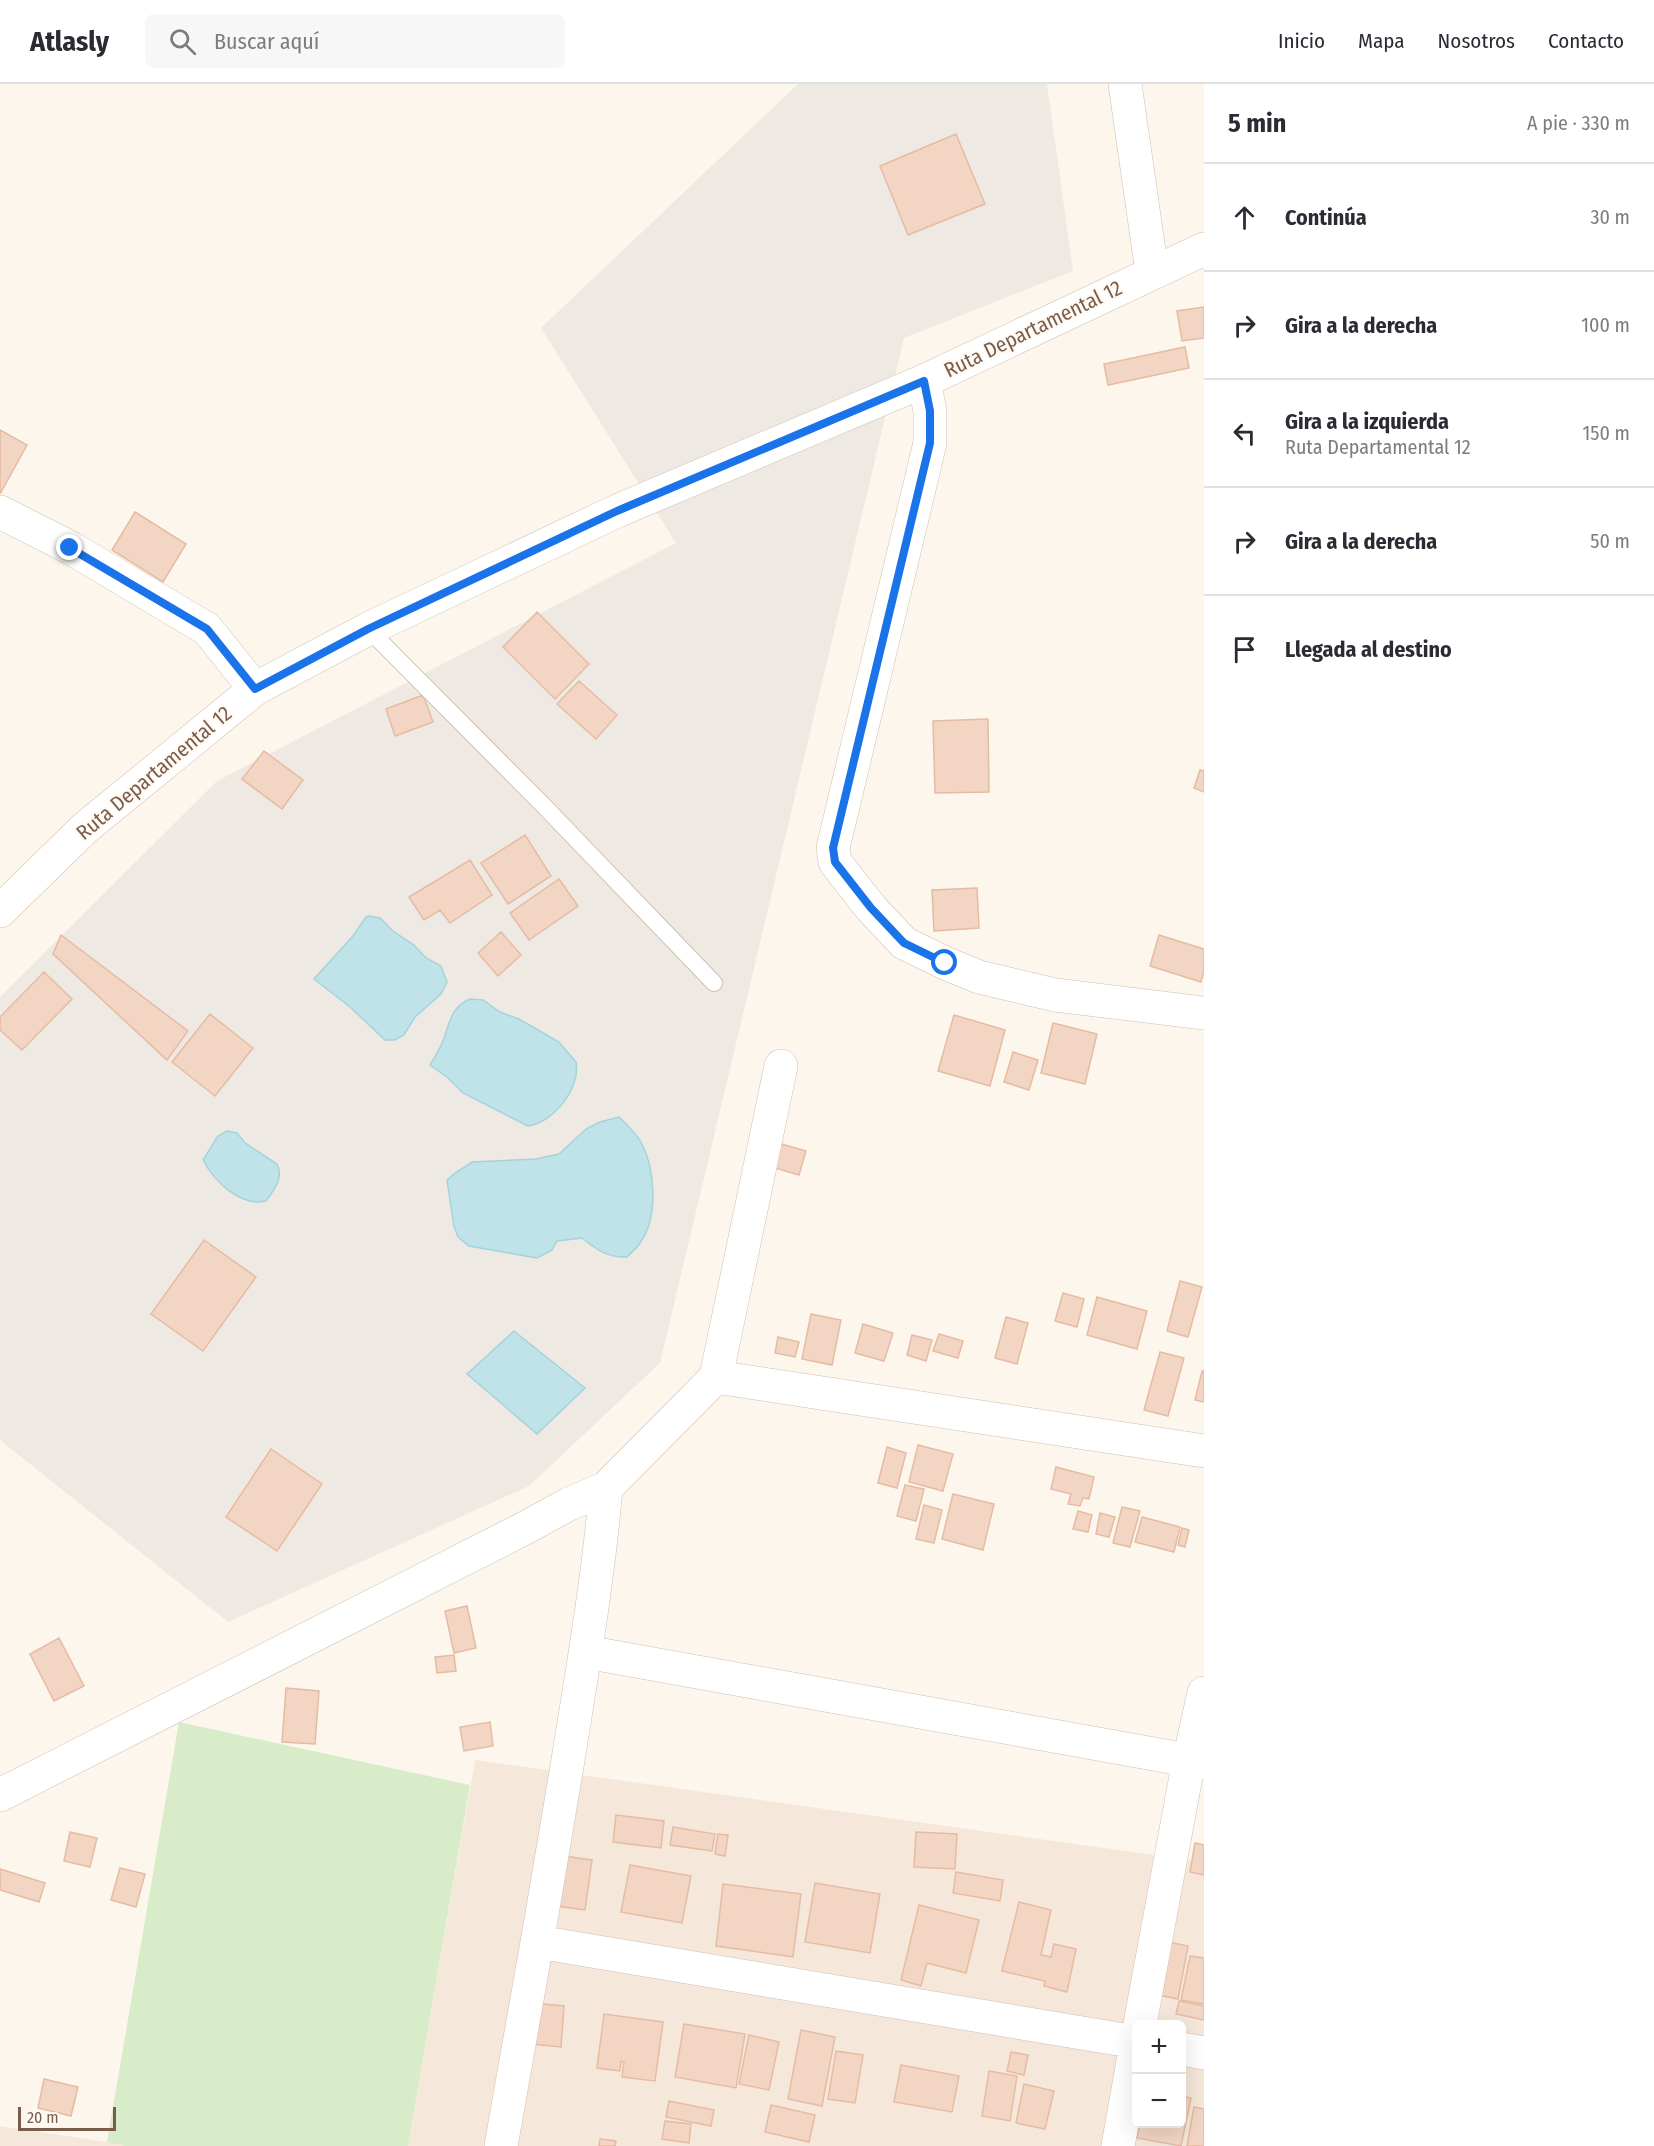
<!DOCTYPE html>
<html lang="es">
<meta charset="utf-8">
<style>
body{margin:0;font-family:"Fira Sans Condensed",sans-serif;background:#f7f7f7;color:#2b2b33}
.controls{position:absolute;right:18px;bottom:18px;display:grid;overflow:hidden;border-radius:9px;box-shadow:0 6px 24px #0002}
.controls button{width:54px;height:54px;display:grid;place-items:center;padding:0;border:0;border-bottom:2px solid #e1e1e2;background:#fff;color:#2b2b33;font:30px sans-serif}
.scale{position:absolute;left:18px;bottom:15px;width:98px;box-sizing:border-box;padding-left:6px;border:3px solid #7a5c4d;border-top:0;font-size:16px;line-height:21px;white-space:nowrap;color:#7a5c4d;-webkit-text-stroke:4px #fffaf3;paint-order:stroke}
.stop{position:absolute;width:18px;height:18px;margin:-14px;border:4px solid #1a73e8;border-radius:50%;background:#fff}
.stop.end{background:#1a73e8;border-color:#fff;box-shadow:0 2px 6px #0008}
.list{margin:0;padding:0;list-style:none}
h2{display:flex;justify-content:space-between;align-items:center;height:78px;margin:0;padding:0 24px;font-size:26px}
h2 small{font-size:20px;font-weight:400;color:#7c7c81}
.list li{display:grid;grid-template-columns:39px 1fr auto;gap:18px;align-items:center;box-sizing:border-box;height:108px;padding:0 24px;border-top:2px solid #e1e1e2}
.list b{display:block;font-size:22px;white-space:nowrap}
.list p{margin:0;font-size:20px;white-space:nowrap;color:#7c7c81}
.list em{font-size:20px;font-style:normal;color:#7c7c81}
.icon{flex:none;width:33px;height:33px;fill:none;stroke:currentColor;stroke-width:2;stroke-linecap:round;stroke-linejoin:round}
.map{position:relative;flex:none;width:1204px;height:2062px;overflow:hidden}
header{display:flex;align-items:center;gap:36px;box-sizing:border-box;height:84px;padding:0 30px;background:#fff;border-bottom:2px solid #e1e1e2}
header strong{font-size:28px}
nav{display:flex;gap:33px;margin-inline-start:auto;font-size:21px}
.search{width:420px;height:54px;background:#f7f7f7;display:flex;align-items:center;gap:15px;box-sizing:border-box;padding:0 21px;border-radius:9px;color:#7c7c81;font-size:22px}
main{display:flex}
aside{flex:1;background:#fff}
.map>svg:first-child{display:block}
.residential{fill:#f5e8da;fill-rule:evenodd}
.industrial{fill:#efe9e4}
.green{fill:#d8ecc9}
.water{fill:#bfe3e8;stroke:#a5d3da;stroke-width:1.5}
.building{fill:#f3d5c3;stroke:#e6bba3;stroke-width:1.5}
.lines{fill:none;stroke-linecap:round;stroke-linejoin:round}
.lane-casing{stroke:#d1beb0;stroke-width:18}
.street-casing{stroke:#d1beb0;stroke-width:34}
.secondary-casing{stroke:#d6c0b0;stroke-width:34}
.lane{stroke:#fff;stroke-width:16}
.street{stroke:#fff;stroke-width:33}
.secondary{stroke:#fff;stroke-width:33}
.route{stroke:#1a73e8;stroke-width:8}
.labels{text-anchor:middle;stroke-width:4.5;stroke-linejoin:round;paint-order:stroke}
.street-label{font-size:21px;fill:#7a5c4d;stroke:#fffaf3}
</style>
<header>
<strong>Atlasly</strong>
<div class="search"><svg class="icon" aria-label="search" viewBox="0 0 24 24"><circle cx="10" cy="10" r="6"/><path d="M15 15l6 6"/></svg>Buscar aquí</div>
<nav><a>Inicio</a><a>Mapa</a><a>Nosotros</a><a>Contacto</a></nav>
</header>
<main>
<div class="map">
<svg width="1204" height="2062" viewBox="0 0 1204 2062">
<rect width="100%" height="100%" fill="#fdf6ec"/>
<path class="residential" d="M475 1676 1204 1778V2062H408ZM1136 1940H1182V2040H1136Z
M0 2042 107 2058 124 2062H0Z"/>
<path class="industrial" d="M798 0H1047L1073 187 904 254 660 1279 529 1402 228 1538 0 1356V913L217 697 676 459 541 244Z"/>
<path class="green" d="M179 1638 470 1701 408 2062H124L107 2058Z"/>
<path class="water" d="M369 832 380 834 394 848 414 861 426 874 441 882 447 898 441 910 415 933 404 951 395 956H385L350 923 314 895 353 852 366 833Z
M470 915 483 916 500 928 519 935 559 958 576 978C581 1004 553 1039 528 1042L463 1009 447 993 430 981C434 974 439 967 442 959 450 941 449 924 470 915Z
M619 1033C626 1040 636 1049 641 1058 655 1084 659 1133 640 1159 637 1164 632 1168 627 1173 608 1174 597 1166 582 1154L557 1157 552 1166 537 1174 469 1162 458 1153 454 1142 447 1096 455 1089 472 1078 536 1075 559 1070 586 1045 600 1038Z
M227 1047 237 1049 245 1059 277 1080C284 1094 274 1106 266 1117 240 1123 214 1097 203 1076L218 1052Z
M514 1247 585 1304 537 1350 467 1290Z"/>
<path class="building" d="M956 50 985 120 908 151 880 82Z
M1204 223V254L1182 257 1177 227Z
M1185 263 1189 284 1108 301 1104 280Z
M0 346 27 361 0 410Z
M135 428 186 460 163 498 112 466Z
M537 528 589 580 555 615 503 563Z
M579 597 617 631 596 655 557 620Z
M423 611 433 638 395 652 386 625Z
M988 635 989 708 935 709 933 637Z
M264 667 303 696 282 725 242 695Z
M1200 686 1204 687V708L1194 704Z
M525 751 551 792 508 820 481 779Z
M470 776 492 811 450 839 440 826 424 836 409 813Z
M559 795 578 822 529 856 510 829Z
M977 804 979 844 934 847 932 806Z
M501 848 521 871 498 892 478 869Z
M61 851 188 947 167 976 53 870Z
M1159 851 1204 865V887L1201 898 1150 882Z
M44 888 72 915 22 966 0 946V933Z
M210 930 253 964 215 1012 172 978Z
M954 931 1005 946 990 1002 938 987Z
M1053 939 1097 950 1085 1000 1041 989Z
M1013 968 1038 976 1029 1006 1004 998Z
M778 1059 806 1067 799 1091 772 1083Z
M204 1156 256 1193 203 1267 151 1230Z
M1180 1197 1202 1203 1188 1253 1167 1247Z
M1063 1209 1084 1215 1077 1243 1055 1237Z
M1097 1213 1147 1227 1137 1265 1087 1251Z
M811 1230 841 1236 832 1281 802 1275Z
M1006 1233 1028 1239 1017 1280 995 1274Z
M863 1240 893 1249 884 1277 855 1269Z
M939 1250 963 1257 958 1274 933 1267Z
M912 1251 932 1256 926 1277 907 1271Z
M778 1253 799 1258 795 1273 775 1269Z
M1160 1268 1184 1274 1168 1332 1144 1326Z
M1202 1287H1204V1318L1195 1316Z
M918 1361 953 1370 943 1407 909 1398Z
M887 1363 906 1369 897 1404 878 1399Z
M271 1365 322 1400 277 1467 226 1433Z
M1056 1383 1094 1393 1089 1415 1083 1414 1080 1422 1068 1420 1071 1410 1051 1405Z
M905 1401 924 1405 916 1437 897 1432Z
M953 1410 994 1420 983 1466 942 1455Z
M924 1421 942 1426 934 1459 916 1455Z
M1122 1423 1140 1427 1130 1463 1113 1459Z
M1078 1427 1092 1431 1088 1448 1073 1445Z
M1100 1429 1115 1433 1109 1453 1096 1450Z
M1142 1433 1180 1443 1174 1468 1135 1458Z
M1182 1444 1189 1446 1185 1463 1178 1461Z
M467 1522 476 1564 454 1569 445 1527Z
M59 1554 84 1602 54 1617 30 1570Z
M454 1571 456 1587 437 1589 435 1573Z
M286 1604 319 1607 315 1660 282 1658Z
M490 1638 493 1662 464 1667 460 1643Z
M616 1731 664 1737 661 1764 613 1758Z
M673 1743 715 1750 712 1767 670 1761Z
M70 1748 97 1754 90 1783 64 1777Z
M916 1748 957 1750 955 1785 914 1783Z
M718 1750 728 1751 725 1772 715 1770Z
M1195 1759 1204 1761V1791L1190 1788Z
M564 1772 592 1776 585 1826 557 1822Z
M630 1781 691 1792 682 1839 621 1828Z
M120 1784 145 1790 136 1823 111 1816Z
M0 1785 45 1799 39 1818 0 1806Z
M956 1788 1003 1796 1000 1817 953 1809Z
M815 1799 880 1810 870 1869 805 1858Z
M723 1800 801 1810 793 1873 716 1862Z
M1019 1818 1051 1826 1041 1871 1051 1873 1054 1860 1076 1865 1067 1908 1044 1902 1045 1897 1002 1887Z
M919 1821 979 1836 966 1889 927 1879 921 1902 901 1896Z
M1168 1858 1188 1862 1178 1915 1158 1911Z
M1190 1872 1204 1874V1920L1181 1916Z
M1179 1917 1204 1922V1936L1176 1930Z
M534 1919 564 1922 561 1963 531 1960Z
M604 1930 663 1938 655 1997 622 1993 624 1978 621 1977 620 1987 597 1984Z
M684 1940 745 1950 736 2004 675 1993Z
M801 1946 835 1953 822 2022 788 2015Z
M749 1951 779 1958 769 2006 739 2000Z
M836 1967 863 1971 855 2019 828 2015Z
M1011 1968 1028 1971 1024 1991 1007 1987Z
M901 1981 959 1992 952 2028 894 2018Z
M989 1987 1017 1992 1010 2037 982 2032Z
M44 1995 78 2003 71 2032 38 2024Z
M1024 2000 1054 2007 1045 2045 1016 2039Z
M1182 2012 1191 2014 1181 2062 1137 2054 1140 2040H1182Z
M669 2017 714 2026 711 2042 666 2033Z
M771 2021 815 2031 809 2058 765 2048Z
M1194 2023 1204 2025V2062H1187Z
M665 2037 691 2040 689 2059 662 2055Z
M600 2055 616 2057 615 2062H599Z"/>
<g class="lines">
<g class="lane-casing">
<path id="lane" d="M368 545 543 721 714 899"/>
</g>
<g class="street-casing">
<path id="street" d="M1125 0 1152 188
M924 297 930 327V359L833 764 835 778 871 824 904 859 945 879 979 893 1055 911 1204 929
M0 428 71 464 207 545 255 605
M716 1293 781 982
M586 1568 1204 1679
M0 1711 525 1444 569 1420 606 1404 716 1293 1204 1367
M538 1858 1136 1958
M1140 1940 1189 1676 1204 1609
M1182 1965 1204 1969
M501 2062C524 1935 546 1809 567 1682 582 1589 598 1497 606 1404
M1118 2062 1136 1961"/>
</g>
<g class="secondary-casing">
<path id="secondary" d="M0 827 85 744 255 605 368 545 617 427 924 297 1204 165"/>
</g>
<use href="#lane" class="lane"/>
<use href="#street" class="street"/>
<use href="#secondary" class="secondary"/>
</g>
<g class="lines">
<path class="route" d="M70 464 207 545 255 605 368 545 617 427 924 297 930 327V359L833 764 835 778 871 824 904 859 945 879"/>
</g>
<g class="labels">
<g class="street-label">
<text transform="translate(1033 245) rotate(-26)" y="7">Ruta Departamental 12</text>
<text transform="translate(154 689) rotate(-40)" y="7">Ruta Departamental 12</text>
</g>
</g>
</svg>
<div class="controls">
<button>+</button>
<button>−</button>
</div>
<div class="scale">20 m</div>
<div class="stop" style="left:945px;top:879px"></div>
<div class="stop end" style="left:70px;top:464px"></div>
</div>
<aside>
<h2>5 min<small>A pie · 330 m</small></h2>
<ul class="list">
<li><svg class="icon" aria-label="ahead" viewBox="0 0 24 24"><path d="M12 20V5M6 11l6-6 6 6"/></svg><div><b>Continúa</b></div><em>30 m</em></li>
<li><svg class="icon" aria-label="right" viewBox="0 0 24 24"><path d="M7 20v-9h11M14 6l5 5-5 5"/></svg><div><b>Gira a la derecha</b></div><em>100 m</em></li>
<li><svg class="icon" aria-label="left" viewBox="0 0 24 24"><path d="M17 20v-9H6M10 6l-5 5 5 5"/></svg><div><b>Gira a la izquierda</b><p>Ruta Departamental 12</p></div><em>150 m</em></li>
<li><svg class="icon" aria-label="right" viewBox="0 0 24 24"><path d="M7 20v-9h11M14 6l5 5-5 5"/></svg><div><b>Gira a la derecha</b></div><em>50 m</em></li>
<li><svg class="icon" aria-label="arrive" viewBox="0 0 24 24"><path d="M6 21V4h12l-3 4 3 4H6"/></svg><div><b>Llegada al destino</b></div></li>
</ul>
</aside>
</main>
